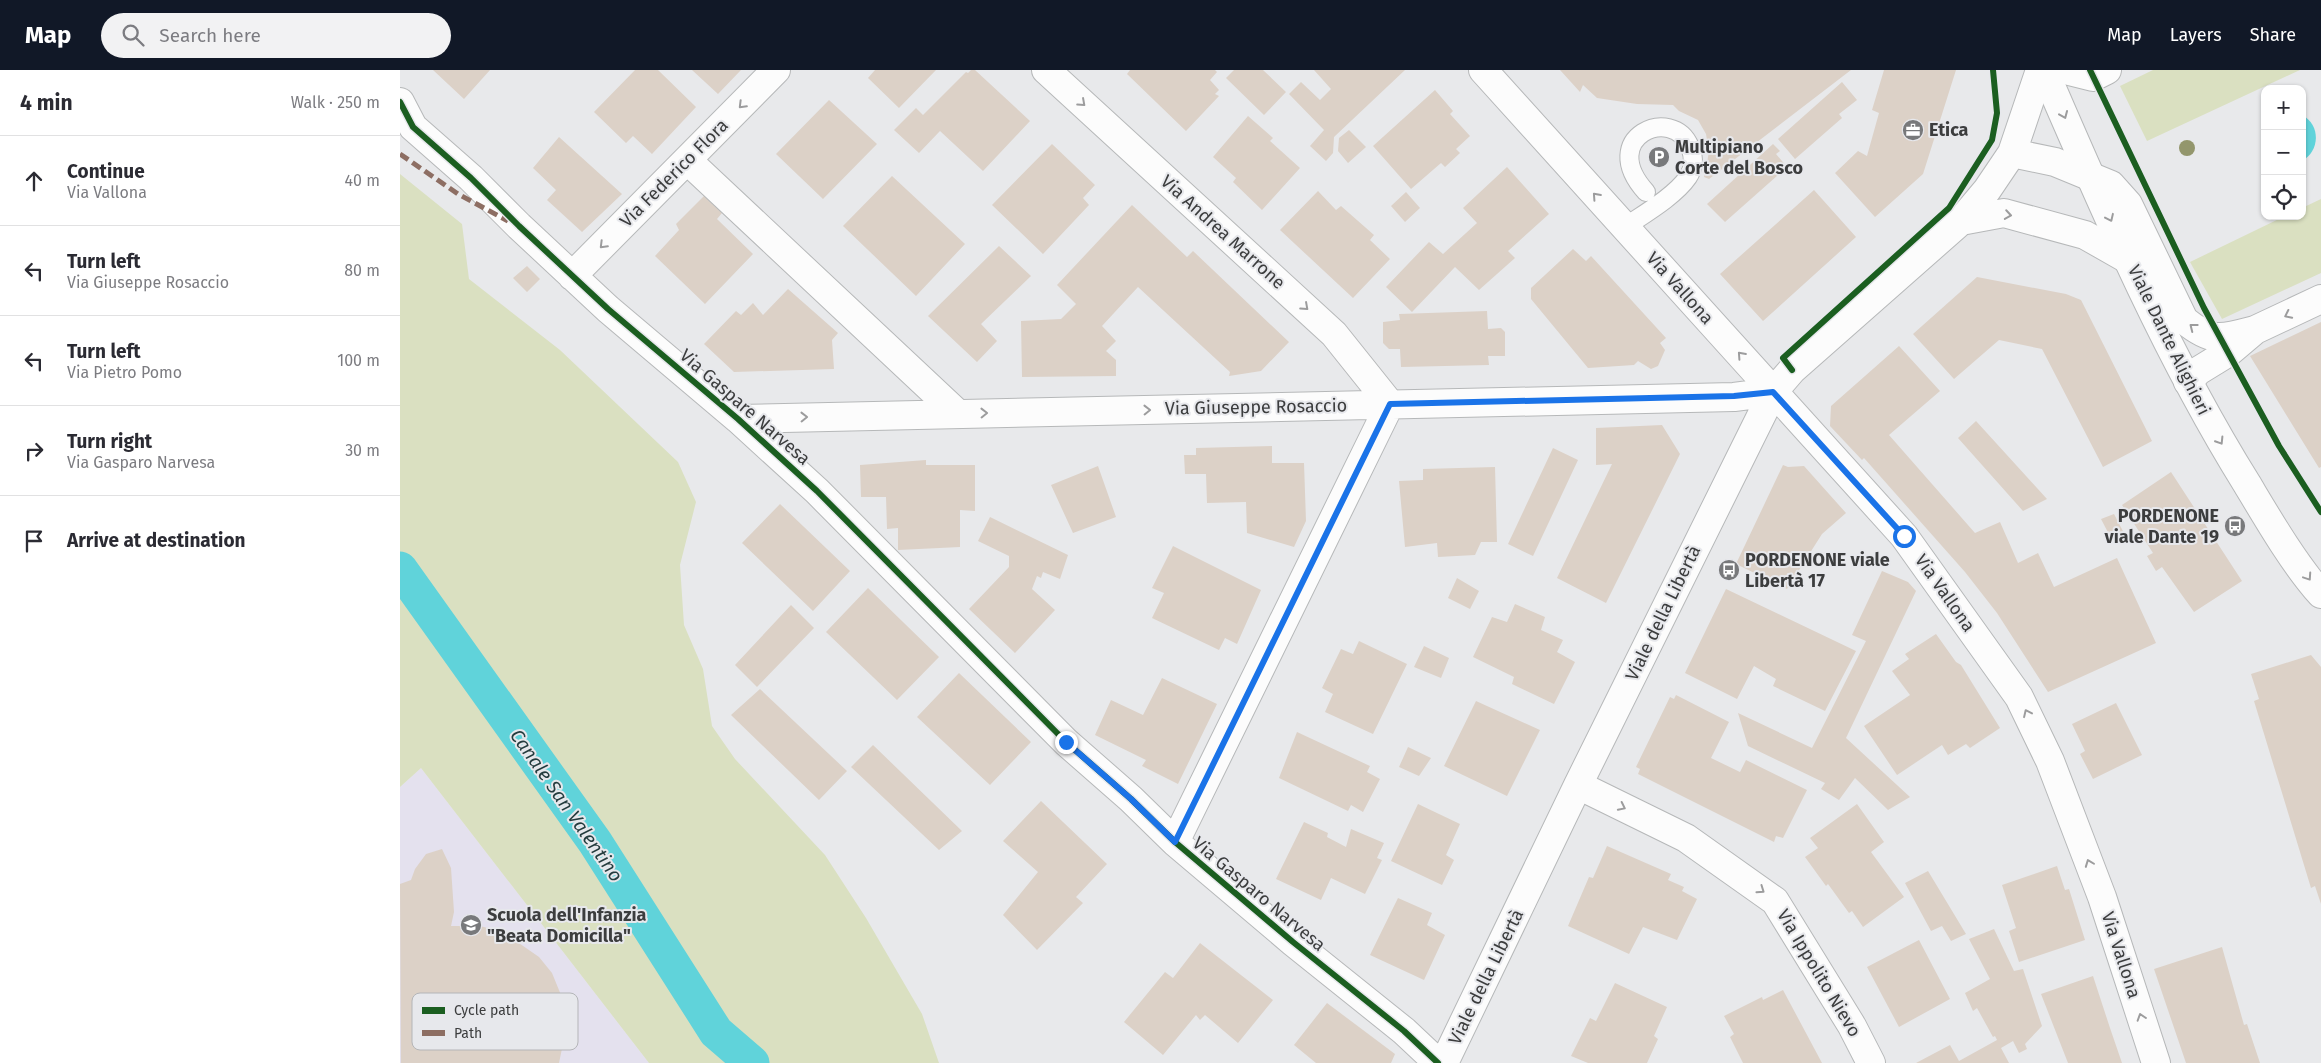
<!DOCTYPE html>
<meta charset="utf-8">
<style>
body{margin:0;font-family:"Fira Sans",sans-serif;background:#f2f2f3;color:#2b2b33}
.controls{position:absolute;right:15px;top:15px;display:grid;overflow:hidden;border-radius:10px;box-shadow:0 1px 4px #0004}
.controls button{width:45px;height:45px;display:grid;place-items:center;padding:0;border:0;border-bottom:1px solid #e1e1e2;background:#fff;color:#2b2b33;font:25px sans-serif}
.stop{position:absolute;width:15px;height:15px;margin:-11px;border:4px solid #1a73e8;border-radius:50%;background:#fff}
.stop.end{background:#1a73e8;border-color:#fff;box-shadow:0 1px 5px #0008}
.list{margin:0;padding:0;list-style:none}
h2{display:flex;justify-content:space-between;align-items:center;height:65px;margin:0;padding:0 20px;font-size:21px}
h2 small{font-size:16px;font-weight:400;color:#7c7c81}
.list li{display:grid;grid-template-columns:32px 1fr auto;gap:15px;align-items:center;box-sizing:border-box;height:90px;padding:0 20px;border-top:1px solid #e1e1e2}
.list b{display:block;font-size:19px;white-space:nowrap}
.list p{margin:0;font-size:16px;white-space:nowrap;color:#7c7c81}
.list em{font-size:16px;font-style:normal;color:#7c7c81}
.icon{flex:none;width:28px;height:28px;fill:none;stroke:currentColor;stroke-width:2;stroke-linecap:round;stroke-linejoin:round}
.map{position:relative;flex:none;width:1921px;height:993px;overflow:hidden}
header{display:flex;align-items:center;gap:30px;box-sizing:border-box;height:70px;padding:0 25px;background:#111827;color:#fff}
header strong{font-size:24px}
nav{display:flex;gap:28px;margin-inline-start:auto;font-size:18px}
.search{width:350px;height:45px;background:#f2f2f3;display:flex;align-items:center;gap:12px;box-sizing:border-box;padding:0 18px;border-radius:28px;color:#7c7c81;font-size:19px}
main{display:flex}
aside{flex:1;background:#fff}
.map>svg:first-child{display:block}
.education{fill:#e4e1ee}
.green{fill:#dae0c1}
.water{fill:#60d3da}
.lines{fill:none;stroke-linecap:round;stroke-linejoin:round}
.canal{stroke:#60d3da;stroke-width:35}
.building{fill:#dcd1c7}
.lane-casing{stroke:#b6b8b9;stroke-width:20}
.street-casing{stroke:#b6b8b9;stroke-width:30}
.secondary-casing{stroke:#b6b8b9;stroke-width:30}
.lane{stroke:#fcfcfc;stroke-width:18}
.street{stroke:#fcfcfc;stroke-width:28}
.secondary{stroke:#fcfcfc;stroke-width:28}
.quiet{stroke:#8d6e63;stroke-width:5;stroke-dasharray:10 5;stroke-linecap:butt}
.cycleway-casing{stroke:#e7e8ec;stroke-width:9}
.cycleway{stroke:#1b5e20;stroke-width:6}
.tree{fill:#93966c}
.oneway{stroke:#9c9c9d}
.route{stroke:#1a73e8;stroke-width:6}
.labels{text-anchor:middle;stroke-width:4;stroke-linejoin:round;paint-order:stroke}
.poi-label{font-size:18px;font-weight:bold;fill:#3c3d3e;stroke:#e7e8ec;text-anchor:start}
.street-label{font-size:18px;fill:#3c3d3e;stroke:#e7e8ec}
.water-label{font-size:19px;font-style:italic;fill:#243c3e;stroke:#e7e8ec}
.key{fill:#e7e8ec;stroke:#b4b5b8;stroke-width:1}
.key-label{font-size:14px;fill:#3c3d3e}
</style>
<header>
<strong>Map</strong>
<div class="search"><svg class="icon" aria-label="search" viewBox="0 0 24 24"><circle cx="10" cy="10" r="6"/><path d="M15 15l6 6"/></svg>Search here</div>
<nav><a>Map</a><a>Layers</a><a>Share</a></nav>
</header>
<main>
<aside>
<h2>4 min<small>Walk · 250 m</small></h2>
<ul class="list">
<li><svg class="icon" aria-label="ahead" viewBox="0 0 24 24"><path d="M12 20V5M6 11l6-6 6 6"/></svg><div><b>Continue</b><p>Via Vallona</p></div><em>40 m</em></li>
<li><svg class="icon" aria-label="left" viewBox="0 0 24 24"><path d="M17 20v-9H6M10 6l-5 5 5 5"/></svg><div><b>Turn left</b><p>Via Giuseppe Rosaccio</p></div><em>80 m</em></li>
<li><svg class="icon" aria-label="left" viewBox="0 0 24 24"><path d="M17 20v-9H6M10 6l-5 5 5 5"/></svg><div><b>Turn left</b><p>Via Pietro Pomo</p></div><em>100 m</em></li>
<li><svg class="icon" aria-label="right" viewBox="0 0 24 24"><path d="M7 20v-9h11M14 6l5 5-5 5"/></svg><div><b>Turn right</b><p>Via Gasparo Narvesa</p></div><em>30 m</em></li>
<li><svg class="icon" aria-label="arrive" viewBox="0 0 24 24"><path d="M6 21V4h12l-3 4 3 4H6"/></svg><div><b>Arrive at destination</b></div></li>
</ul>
</aside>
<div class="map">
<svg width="1921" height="993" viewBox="0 0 1921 993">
<rect width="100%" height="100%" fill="#e8e9eb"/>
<path class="education" d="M21 698 249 993H0V717Z"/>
<path class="green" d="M1753 0H1900L1747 71 1720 16Z
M0 104 62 154 69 209 160 280 278 392 296 432 280 495 284 555 303 599 312 656 335 689 425 785 466 848 522 944 539 993H249L21 698 0 717Z
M1921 129V203L1822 249 1790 192 1885 146H1902V138Z"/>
<path class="water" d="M1902 45C1921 55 1920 81 1902 91Z"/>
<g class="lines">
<path class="canal" d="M0 499 195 772 316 962 352 993"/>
</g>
<path class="building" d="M33 0H90L64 29Z
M235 0H258L296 37 252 84 233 66 226 73 194 42Z
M292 0H341L318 24Z
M475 0H536L499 38 468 8Z
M571 0H575L630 51 583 101 540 61 519 83 494 60 516 38 523 45 566 2 568 3Z
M730 0H815L817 2 810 10 819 20 815 24 819 26 786 61 727 4Z
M834 0H863L886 22 864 45 826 8Z
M914 0H1005L934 67 933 83 926 91 910 76 924 60 889 24 901 12 920 30 931 19Z
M1160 0H1451L1309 109 1304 107 1309 82 1306 64 1298 50 1279 41 1273 35 1237 34 1197 28 1183 15 1180 22Z
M1484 0H1556L1523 104 1475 147 1435 103 1458 81 1467 86 1479 43 1472 40Z
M1442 12 1457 30 1439 44 1442 48 1395 89 1378 69Z
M1035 20 1053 41 1050 44 1070 66 1056 79 1060 83 1045 97 1041 93 1011 119 973 76Z
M429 30 477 74 423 129 376 84Z
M848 46 873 68 870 71 900 98 862 140 833 112 836 108 813 87Z
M949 60 966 77 948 93 938 81 939 68Z
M159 67 222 124 182 162 147 130 156 120 133 98Z
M652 74 695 115 683 128 689 135 643 184 592 135Z
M1373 74 1380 81 1376 84 1387 97 1325 152 1307 134Z
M1107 97 1149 144 1108 181 1115 188 1079 220 1055 197 1012 242 986 217 1029 172 1043 184 1077 153 1063 138Z
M492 106 565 174 516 226 443 156Z
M1414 120 1456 167 1363 251 1320 204Z
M918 121 936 140 941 136 974 165 970 170 990 189 953 228 880 160Z
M1006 122 1020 138 1005 152 991 136Z
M304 126 322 143 317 149 353 184 305 234 255 186 279 160 276 154Z
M732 135 787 187 793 181 889 272 861 301 829 306 830 302 738 217 702 256 716 271 706 281 716 290V306L622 307 621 251 661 249 676 234 657 215Z
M599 176 631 206 581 254 597 271 577 292 528 246Z
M1173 179 1186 191 1191 186 1266 268 1260 273 1265 280 1258 296 1251 299 1238 291 1234 295 1188 298 1131 229V218Z
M127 196 140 209 127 222 113 208Z
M1577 207 1666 224 1681 230 1752 371 1703 397 1642 279 1599 270 1554 309 1513 264Z
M388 219 438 263 432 270 434 299 334 302 304 274 336 241 341 245 353 233 363 245Z
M1087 241 1088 259 1101 258 1105 262V286H1088L1089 295 1001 297 1000 279H989L983 273V252L1000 250 999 244Z
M1921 252V397L1919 398 1850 286Z
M1499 276 1540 321 1489 365 1575 463 1600 452 1618 493 1638 483 1654 517 1717 488 1756 573 1648 622 1597 543 1565 502 1464 388 1462 390 1430 356 1431 336Z
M1576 351 1647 429 1623 441 1558 368Z
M1262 355 1280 384 1206 533 1157 508 1212 394 1196 395V358Z
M872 376V393H904L906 451 894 477 847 463 846 432 807 433 806 404H785L784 385H796V378Z
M1153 378 1178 390 1133 486 1108 474Z
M526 390V395H575V441L560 440V477L498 480V458L487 459 486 427H461L460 395Z
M1383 395 1388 397 1404 396 1446 443 1422 464 1387 519 1336 494Z
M698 396 716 447 673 463 651 415Z
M1095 397 1097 472H1081L1075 485 1038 487 1037 473 1005 477 999 411 1023 410V399Z
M1771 402 1842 511 1794 542 1762 497 1756 501 1747 486 1753 483 1722 435Z
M380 434 450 501 413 541 342 473Z
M1714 444 1725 465 1713 472 1701 449Z
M590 447 668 485 660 509 643 502 641 508 637 506 632 519 655 540 615 583 569 539 609 497V486L578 471Z
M773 476 861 520 837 574 825 568 819 580 752 548 764 523 752 518Z
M1482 501 1508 512 1516 521 1446 668 1510 727 1488 740 1455 708 1439 730 1421 719 1425 713 1348 676 1338 643 1412 678 1466 571 1452 565Z
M1057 508 1079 521 1070 539 1048 528Z
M468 518 539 587 497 630 426 562Z
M1326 519 1456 581 1425 641 1373 616 1376 609 1354 596 1337 629 1285 603Z
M1115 534 1145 547 1141 560 1163 570 1157 582 1175 592 1154 634 1112 614 1114 607 1073 587 1092 547 1107 552Z
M391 535 414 558 357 617 335 595Z
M1536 564 1556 592 1561 595 1600 658 1570 678 1566 674 1548 685 1542 675 1497 705 1464 656 1510 625 1492 601 1509 589 1505 584Z
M959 571 1007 594 973 664 925 642 933 624 922 618 941 579 953 584Z
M1024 576 1049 588 1041 608 1014 597Z
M1911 585 1921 597V834L1915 816 1911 818 1854 631 1859 629 1851 604Z
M559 603 631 672 590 715 517 647Z
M762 608 817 634 778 714 742 696 746 690 695 665 711 630 743 645Z
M360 619 447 701 419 730 331 645Z
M1276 625 1329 652 1311 688 1340 702 1346 690 1407 720 1383 768 1376 766 1374 772 1238 704 1240 699 1236 697 1270 627 1274 629Z
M1076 631 1140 660 1107 726 1044 696Z
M1716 633 1742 685 1693 709 1680 684 1685 681 1672 654Z
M897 662 970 696 967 702 980 709 963 742 951 735 948 741 879 708Z
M473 675 562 761 539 780 451 697Z
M1008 677 1031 688 1019 706 999 697Z
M641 731 707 794 676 827 683 833 637 880 603 845 638 802 603 771Z
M1018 734 1060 754 1046 785 1054 790 1042 815 991 791Z
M1457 734 1484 772 1471 782 1504 827 1463 857 1452 841 1449 843 1428 814 1426 816 1405 787 1418 778 1410 768Z
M904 752 928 763 927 767 946 777 951 759 984 773 977 788 982 790 965 824 931 808 921 830 876 809Z
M1207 776 1271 804 1268 810 1284 817 1282 821 1297 829 1277 870 1243 857 1229 884 1168 856 1189 807 1193 808Z
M42 779 51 798 54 842 51 856H80L103 862 139 887 152 903 161 925 165 942 164 969 159 993H1L0 814 11 810 15 799 26 784Z
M1657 796 1665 820 1669 819 1685 870 1619 892 1609 861 1616 858 1602 815Z
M1528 801 1566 864 1551 871 1542 856 1531 861 1505 813Z
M998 828 1032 843 1027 855 1045 865 1024 910 970 885Z
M1594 859 1614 901 1623 899 1642 956 1625 974 1627 979 1619 983 1613 971 1601 978 1609 993H1516L1550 975 1559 991 1597 970 1595 966 1593 967 1577 938 1573 941 1565 923 1590 909 1569 869Z
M1519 870 1550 929 1499 957 1467 897Z
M800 873 873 930 838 973 805 945 800 950 796 945 763 985 724 952 765 902 773 908Z
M1822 877 1844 955 1847 954 1860 993H1786L1754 899Z
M1693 906 1710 958 1722 993H1668L1641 924Z
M1215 913 1267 937 1254 966 1258 969 1247 993H1188L1171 986 1190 948 1196 951Z
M1383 920 1422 993H1343L1330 967 1334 964 1324 946 1362 927 1363 930Z
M927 933 995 984 991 993H916L894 975Z"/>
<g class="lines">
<g class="lane-casing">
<path id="lane" d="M1225 157C1244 144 1275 126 1288 107 1294 98 1294 87 1290 77 1273 34 1196 67 1246 122"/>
</g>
<g class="street-casing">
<path id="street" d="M646 0 934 264 990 334 775 772
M1083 0 1504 466 1619 627 1650 691 1702 827 1756 993
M1665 0 1693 7 1707 0
M0 32 13 57 71 108 119 156 208 239 338 349 417 421 666 672 731 729 775 772 893 872 1004 961 1038 993
M1612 83 1655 92 1711 115 1728 134 1784 250C1812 273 1821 269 1855 260
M287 90 558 344
M1561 151 1604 143 1685 165 1729 190
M172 206 376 0
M1788 312 1798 301 1829 282 1855 260 1921 229
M338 349 1334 327 1373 322
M1178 715 1286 768 1375 831 1452 956 1471 993
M1044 993 1178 715 1373 322 1392 300 1561 151 1587 120 1612 83 1640 0"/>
</g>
<g class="secondary-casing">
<path id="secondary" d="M1644 0C1705 141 1766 284 1847 414 1868 449 1894 494 1921 524"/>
</g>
<use href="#lane" class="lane"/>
<use href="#street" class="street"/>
<use href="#secondary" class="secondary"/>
<path class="quiet" d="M0 84 58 124 108 151"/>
<g class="cycleway-casing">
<path id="cycleway" d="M1690 0 1804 238 1879 376 1921 442
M0 32 13 57 71 108 119 156 208 239 338 349 417 421 666 672 731 729 775 772 893 872 1004 961 1038 993
M1392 300 1383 288 1549 138 1592 70 1597 43 1593 0"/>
</g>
<use href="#cycleway" class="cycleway"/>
</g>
<circle class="tree" cx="1787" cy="78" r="8"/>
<defs><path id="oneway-chevron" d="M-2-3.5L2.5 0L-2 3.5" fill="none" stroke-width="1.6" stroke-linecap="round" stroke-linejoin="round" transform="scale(1.25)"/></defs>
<g class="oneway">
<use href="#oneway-chevron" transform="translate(682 33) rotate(42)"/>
<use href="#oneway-chevron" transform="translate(342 35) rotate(135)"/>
<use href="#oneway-chevron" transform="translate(1664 45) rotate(67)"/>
<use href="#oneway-chevron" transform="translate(1196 126) rotate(-132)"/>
<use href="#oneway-chevron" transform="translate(1608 145) rotate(9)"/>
<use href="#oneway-chevron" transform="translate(1710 148) rotate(65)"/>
<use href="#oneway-chevron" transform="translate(203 175) rotate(135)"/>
<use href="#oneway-chevron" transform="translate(905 237) rotate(42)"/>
<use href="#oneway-chevron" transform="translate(1888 245) rotate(154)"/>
<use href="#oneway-chevron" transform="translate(1793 257) rotate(-142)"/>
<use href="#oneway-chevron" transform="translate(1341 285) rotate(-132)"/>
<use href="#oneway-chevron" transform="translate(747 340) rotate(-1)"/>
<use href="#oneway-chevron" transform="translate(584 343) rotate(-1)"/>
<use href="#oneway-chevron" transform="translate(404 347) rotate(-1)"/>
<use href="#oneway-chevron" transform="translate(1820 371) rotate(58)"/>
<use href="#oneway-chevron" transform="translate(1908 507) rotate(56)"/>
<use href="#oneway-chevron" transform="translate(1627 643) rotate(-115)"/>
<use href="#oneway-chevron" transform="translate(1222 737) rotate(26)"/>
<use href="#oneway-chevron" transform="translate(1689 793) rotate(-111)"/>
<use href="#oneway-chevron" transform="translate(1361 820) rotate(35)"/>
<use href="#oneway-chevron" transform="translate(1741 947) rotate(-108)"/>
</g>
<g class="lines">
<path class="route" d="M666 672 731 729 775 772 990 334 1334 326 1373 322 1504 466"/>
</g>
<defs>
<g id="office-disc" transform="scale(1.125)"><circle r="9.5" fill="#78797b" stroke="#e7e8ec"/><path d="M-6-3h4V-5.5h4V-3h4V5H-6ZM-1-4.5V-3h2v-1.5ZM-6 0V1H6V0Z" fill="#fff"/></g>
<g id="parking-disc" transform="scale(1.125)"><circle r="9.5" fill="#78797b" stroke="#e7e8ec"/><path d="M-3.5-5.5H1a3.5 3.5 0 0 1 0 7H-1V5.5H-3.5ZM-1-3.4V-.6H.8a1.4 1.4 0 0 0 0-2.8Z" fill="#fff"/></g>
<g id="bus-disc" transform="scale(1.125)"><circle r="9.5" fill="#78797b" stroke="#e7e8ec"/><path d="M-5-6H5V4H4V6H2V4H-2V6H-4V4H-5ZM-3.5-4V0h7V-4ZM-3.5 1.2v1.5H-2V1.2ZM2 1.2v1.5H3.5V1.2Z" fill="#fff"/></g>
<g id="school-disc" transform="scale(1.125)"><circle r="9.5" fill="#78797b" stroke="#e7e8ec"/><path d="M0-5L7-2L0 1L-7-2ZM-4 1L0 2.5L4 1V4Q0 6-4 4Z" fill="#fff"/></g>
</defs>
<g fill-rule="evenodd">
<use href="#office-disc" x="1513" y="60"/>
<use href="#parking-disc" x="1259" y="87"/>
<use href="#bus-disc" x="1835" y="456"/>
<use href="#bus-disc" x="1329" y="500"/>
<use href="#school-disc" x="71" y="855"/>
</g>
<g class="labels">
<g class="poi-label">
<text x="1529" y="66">Etica</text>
<text x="1275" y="83">Multipiano<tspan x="1275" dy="21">Corte del Bosco</tspan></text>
<text x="1819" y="452" text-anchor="end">PORDENONE<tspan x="1819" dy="21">viale Dante 19</tspan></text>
<text x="1345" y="496">PORDENONE viale<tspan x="1345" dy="21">Libertà 17</tspan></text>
<text x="87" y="851">Scuola dell'Infanzia<tspan x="87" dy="21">"Beata Domicilla"</tspan></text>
</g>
<g class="street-label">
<text transform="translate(274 103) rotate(-45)" y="6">Via Federico Flora</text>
<text transform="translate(823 162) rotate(42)" y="6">Via Andrea Marrone</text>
<text transform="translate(1280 218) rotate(48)" y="6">Via Vallona</text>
<text transform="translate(1769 270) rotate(64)" y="6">Viale Dante Alighieri</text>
<text transform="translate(345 337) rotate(41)" y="6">Via Gaspare Narvesa</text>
<text transform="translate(856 337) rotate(-1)" y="6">Via Giuseppe Rosaccio</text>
<text transform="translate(1545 523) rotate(55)" y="6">Via Vallona</text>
<text transform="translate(1263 543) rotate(-64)" y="6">Viale della Libertà</text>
<text transform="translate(859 824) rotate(40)" y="6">Via Gasparo Narvesa</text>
<text transform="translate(1721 885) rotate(72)" y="6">Via Vallona</text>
<text transform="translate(1419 903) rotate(59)" y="6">Via Ippolito Nievo</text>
<text transform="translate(1086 907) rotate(-64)" y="6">Viale della Libertà</text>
</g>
<g class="water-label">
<text transform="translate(167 735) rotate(55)" y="7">Canale San Valentino</text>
</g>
</g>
<rect x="12" y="923" width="166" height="57" rx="8" class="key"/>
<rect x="22" y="937" width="23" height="7" fill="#1b5e20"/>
<rect x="22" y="960" width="23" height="6" fill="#8d6e63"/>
<g class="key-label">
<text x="54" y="945">Cycle path</text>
<text x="54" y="968">Path</text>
</g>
</svg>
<div class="controls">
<button>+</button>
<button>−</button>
<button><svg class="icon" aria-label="locate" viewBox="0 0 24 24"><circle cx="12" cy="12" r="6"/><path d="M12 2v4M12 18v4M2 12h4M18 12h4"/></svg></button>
</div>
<div class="stop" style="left:1504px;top:466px"></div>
<div class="stop end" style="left:666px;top:672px"></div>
</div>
</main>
